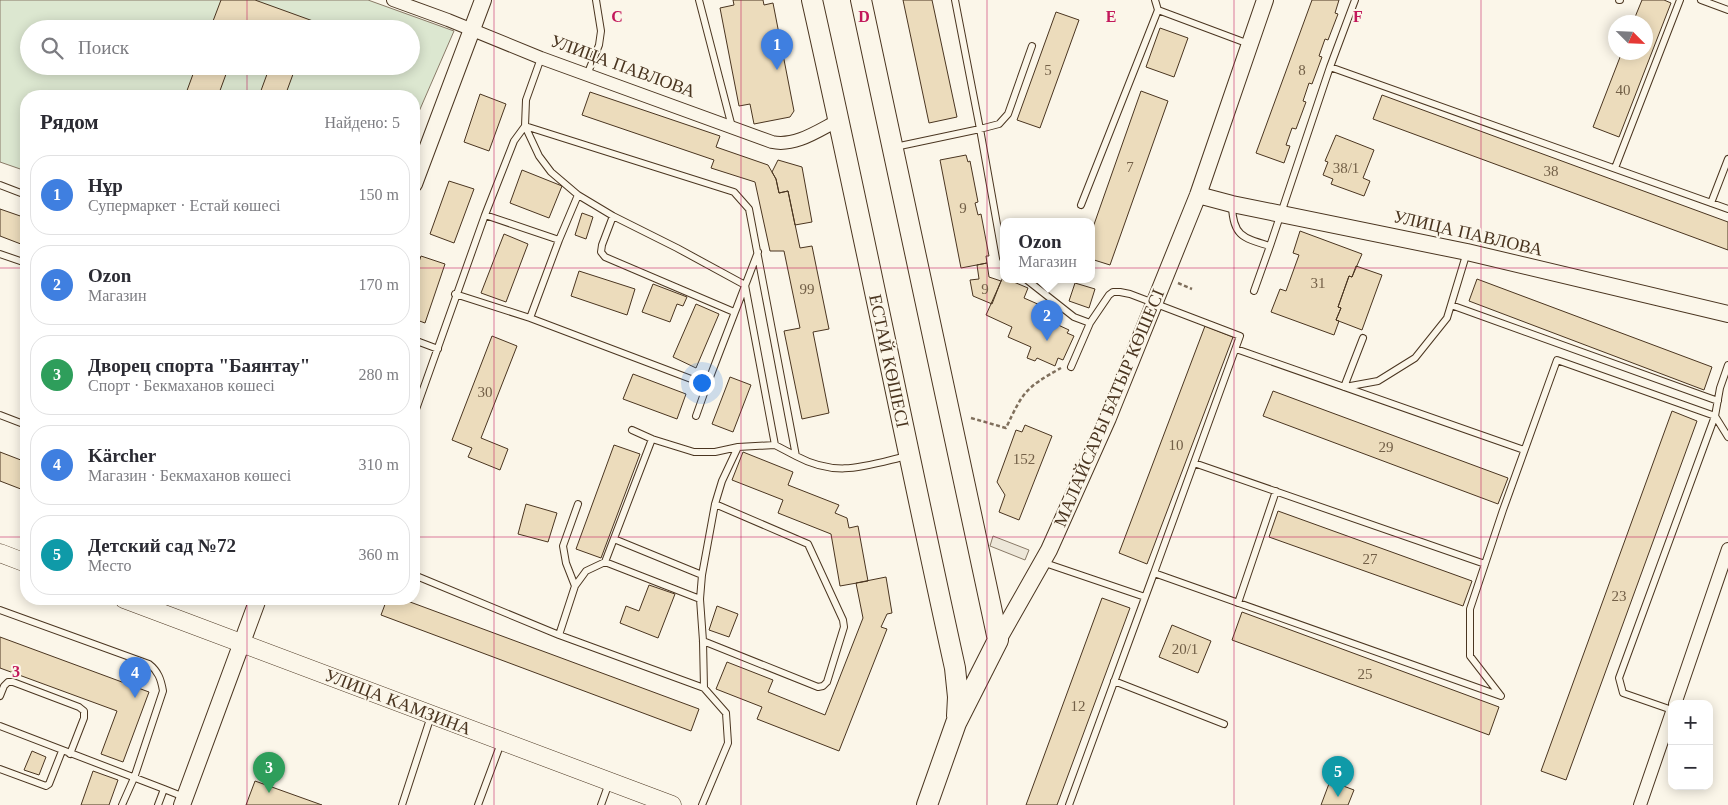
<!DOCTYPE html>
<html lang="ru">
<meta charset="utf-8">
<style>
body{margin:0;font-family:Georgia,serif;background:#f2f2f3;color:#2b2b33}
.controls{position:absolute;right:15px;bottom:15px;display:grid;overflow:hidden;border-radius:10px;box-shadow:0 2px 12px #0003}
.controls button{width:45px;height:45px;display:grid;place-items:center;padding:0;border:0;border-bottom:1px solid #e1e1e2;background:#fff;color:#2b2b33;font:25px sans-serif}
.compass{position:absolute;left:1608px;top:15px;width:45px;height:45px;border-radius:50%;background:#fff;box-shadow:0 2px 12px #0003;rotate:114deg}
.you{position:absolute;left:701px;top:382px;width:18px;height:18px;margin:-12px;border:4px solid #fff;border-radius:50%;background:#1a73e8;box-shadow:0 0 0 8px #1a73e833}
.badge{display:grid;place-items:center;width:32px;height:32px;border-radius:50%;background:#111827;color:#fff;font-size:16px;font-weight:700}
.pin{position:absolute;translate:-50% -41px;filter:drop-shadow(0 1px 2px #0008)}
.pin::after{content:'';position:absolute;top:26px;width:18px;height:15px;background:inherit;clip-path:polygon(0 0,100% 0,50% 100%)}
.popup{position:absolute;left:1000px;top:218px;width:95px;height:65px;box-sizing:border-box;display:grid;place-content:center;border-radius:10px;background:#fff;filter:drop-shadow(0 1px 4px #0005);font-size:16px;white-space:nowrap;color:#7c7c81}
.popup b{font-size:19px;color:#2b2b33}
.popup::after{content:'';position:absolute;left:50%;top:100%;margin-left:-10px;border:10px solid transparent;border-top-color:#fff}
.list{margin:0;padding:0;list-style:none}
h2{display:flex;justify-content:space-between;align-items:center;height:65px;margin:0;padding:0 20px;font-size:21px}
h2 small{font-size:16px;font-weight:400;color:#7c7c81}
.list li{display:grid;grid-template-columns:32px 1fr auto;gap:15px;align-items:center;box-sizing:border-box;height:80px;margin:0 10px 10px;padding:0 10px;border:1px solid #e1e1e2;border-radius:20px}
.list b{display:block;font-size:19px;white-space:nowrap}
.list p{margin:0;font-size:16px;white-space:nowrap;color:#7c7c81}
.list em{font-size:16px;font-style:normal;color:#7c7c81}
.icon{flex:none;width:28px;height:28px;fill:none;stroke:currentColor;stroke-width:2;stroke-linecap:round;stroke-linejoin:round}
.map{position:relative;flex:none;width:1728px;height:805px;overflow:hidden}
.search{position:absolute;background:#fff;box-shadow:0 2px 12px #0003;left:20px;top:20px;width:400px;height:55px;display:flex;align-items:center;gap:12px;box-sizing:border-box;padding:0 18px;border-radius:28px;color:#7c7c81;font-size:19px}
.panel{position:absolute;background:#fff;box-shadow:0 2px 12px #0003;left:20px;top:90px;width:400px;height:515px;border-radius:20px}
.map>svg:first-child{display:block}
.green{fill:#dce7d0;stroke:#887966;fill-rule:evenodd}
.parking{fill:#ede7d9;stroke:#887966}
.building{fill:#ecdcbc;stroke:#4a3520}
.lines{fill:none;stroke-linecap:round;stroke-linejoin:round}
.service-casing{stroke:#4a3520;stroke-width:8}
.minor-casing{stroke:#4a3520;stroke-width:14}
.tertiary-casing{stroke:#4a3520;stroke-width:18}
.secondary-casing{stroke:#4a3520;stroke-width:19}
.primary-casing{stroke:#4a3520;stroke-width:22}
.path{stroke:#7f6f5c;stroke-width:2.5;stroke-dasharray:4 2.5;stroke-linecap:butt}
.service{stroke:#fbf6e9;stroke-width:6}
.minor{stroke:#fbf6e9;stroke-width:12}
.tertiary{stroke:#fbf6e9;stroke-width:16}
.secondary{stroke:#fbf6e9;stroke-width:18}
.primary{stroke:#fbf6e9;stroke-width:20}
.grid{fill:none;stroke:#c2185b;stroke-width:1;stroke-opacity:0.55}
.labels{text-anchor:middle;stroke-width:4;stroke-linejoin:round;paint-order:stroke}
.number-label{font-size:15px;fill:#725f47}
.street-label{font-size:18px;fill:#4a3520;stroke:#fbf6e9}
.grid-label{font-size:16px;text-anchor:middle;font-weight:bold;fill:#c2185b;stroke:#fbf6e9;stroke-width:4;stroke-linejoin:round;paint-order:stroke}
</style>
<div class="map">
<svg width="1728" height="805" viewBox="0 0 1728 805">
<rect width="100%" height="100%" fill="#fbf6e9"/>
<path class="green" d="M0 0H368L454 31 414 123V96H26V171L0 162ZM29 29H411V66H29Z"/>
<path class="parking" d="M993 536 1029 550 1025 560 990 546Z"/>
<path class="building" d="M221 0H255L313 21 310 29H210Z
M733 0H763L764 5 773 3 794 111 790 117 754 124 750 104 739 106 720 8 734 5Z
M903 0H932L957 117 929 123Z
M1312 0H1339L1335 13 1338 14 1328 40 1325 39 1319 56 1322 57 1312 84 1309 83 1303 101 1306 102 1296 129 1292 128 1286 145 1290 146 1284 163 1256 153Z
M1642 0H1664L1671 3 1619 137 1593 127 1622 52H1646V22H1633Z
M1056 12 1079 20 1040 128 1017 120Z
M1160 28 1188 38 1174 77 1146 67Z
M196 66H229L218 96H185Z
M270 66H296L285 96H259Z
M1141 91 1168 101 1110 265 1091 259V233Z
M590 92 720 136 716 147 768 165 776 179 779 193 788 191 800 248 812 246 829 329 813 332 829 413 802 419 784 331 800 328 784 251H770L755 182 711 168 714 160 582 115Z
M480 94 506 104 489 151 464 142Z
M1382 95 1728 222V250L1373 119Z
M1336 135 1374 150 1363 178 1370 181 1364 196 1331 184 1333 179 1323 175 1328 162 1325 161Z
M966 155 968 162 970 161 978 202 975 203 978 215 981 214 989 256H986L987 263 961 268 940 160Z
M778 160 802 167 812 222 795 225 788 191 779 193 776 179 772 172Z
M522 170 562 186 549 218 510 203Z
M449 181 474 189 454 243 430 234Z
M0 209 26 218V246L0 236Z
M582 213 593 217 586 239 575 235Z
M1300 231 1362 254 1352 277 1349 276 1338 307 1341 308 1336 320 1339 321 1334 335 1271 312 1280 289 1286 291 1299 255 1293 253Z
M504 234 528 244 506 302 481 293Z
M421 256 445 264 425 323 414 319V277Z
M987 263 989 277 1001 281 992 304 973 296 970 280 979 279 977 265Z
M1356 266 1382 275 1362 330 1336 320 1341 308 1338 307 1349 276 1352 277Z
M579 271 635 289 627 315 571 296Z
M1003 277V280H1009L1028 288 1024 298 1049 309 1045 319 1069 330 1067 333 1074 336 1063 360 1058 358 1055 366 1037 358 1035 361 1027 358 1031 347 1008 337 1012 327 986 315Z
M1477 279 1712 367 1704 390 1469 301Z
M1075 283 1095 289 1089 308 1069 301Z
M653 284 687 297 683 306 677 304 670 322 642 312Z
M696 304 719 314 696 368 673 357Z
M1205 326 1233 337 1147 564 1119 553Z
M492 336 517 346 481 438 508 449 500 470 468 457 472 448 452 440Z
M633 374 686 394 677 419 623 399Z
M730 377 751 385 733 432 712 424Z
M1273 391 1508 478 1498 504 1263 416Z
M1672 411 1697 421 1566 780 1541 771Z
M1025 425 1052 436 1019 520 999 512 1005 495 997 482 1016 430 1022 432Z
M614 445 640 454 601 558 576 549Z
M0 452 26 462V491L0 481Z
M743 452 793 472 788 485 839 505 835 513 847 518 849 528 858 526 868 581 840 586 831 534 778 513 783 500 732 480Z
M526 504 557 513 548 542 518 534Z
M1278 511 1472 581 1463 606 1269 537Z
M886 577 892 613 887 614 881 627 887 629 839 751 757 719 762 707 716 689 727 662 773 680 768 692 825 715 863 618 856 583Z
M649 585 675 594 658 638 620 623 626 606 639 611Z
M1102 598 1130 608 1057 805H1026Z
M387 599H402L699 709 691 731 381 615Z
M717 606 738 614 729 637 709 630Z
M1242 612 1499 707 1489 735 1232 640Z
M1172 625 1211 641 1198 673 1159 657Z
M0 637 149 692 123 762 101 754 117 711 0 668Z
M32 751 46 757 39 775 24 770Z
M93 771 118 780 109 805H81Z
M255 781 322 805H246Z
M1330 781 1354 790 1348 805H1321Z"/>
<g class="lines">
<g class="service-casing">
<path id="service" d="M699 0 732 127
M1155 0 1158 10 1249 44
M1619 0H1620
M1701 0 1728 10
M541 58 526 100 525 126 734 192 749 209 796 456C837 478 865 466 907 456
M1330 67 1728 209
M587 75 599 45 601 31 596 0
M895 147 980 129 955 0
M1615 168 1680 0
M0 185 26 195
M578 195 613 216 677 248 745 285 775 445
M1711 203 1728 159
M1081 205 1158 10
M1232 206C1233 236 1243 238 1270 246L1254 291
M485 215 559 240
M613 216 602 245 601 252 605 257 734 312
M1270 246 1330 67 1355 0
M0 254 26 263
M1003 258 980 129 999 124 1008 114 1032 46
M1027 280 1074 317 1090 323 1109 295 1113 292H1120L1130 294 1240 336 1154 573 1501 696 1470 656V609L1503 510 1557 360 1715 416 1619 678 1623 693 1672 710
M455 294 530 318
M1451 305 1718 401
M414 340 438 349
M1236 349 1524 450
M1728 365 1720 388 1715 416 1728 437
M1071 367 1090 323
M1344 387 1363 338
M1345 387 1378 381 1415 358 1447 318 1467 252
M0 415 26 425
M414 415 485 215 514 141 525 126 539 156 551 172 578 195 559 240 530 318 707 385 758 252
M696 416 707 385
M632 430 652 439
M1194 463 1485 564
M614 539 702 575
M605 562 586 571 575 586 559 635 704 688
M1042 562 1145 597
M414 575 559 635
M575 586 566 563 563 546 578 504
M700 599 605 562 652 439 694 452H715L738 447
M1238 603 1276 491
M0 610 149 664C158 671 161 679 163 691L134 778 122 805
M703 641 818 687 823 686 827 682 844 627 843 620 808 544 715 504
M1114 681 1224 724
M0 696 4 686 8 682H13L79 707 84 711V718L70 754
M0 726 164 789 158 805
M0 769 46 786 49 784 62 751
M164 789 184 797
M402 805 431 716
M478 805 501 743
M601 805 609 783
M702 805 728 743 726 713 704 688 703 641 700 599 702 575 715 504 722 481 738 447 775 445 796 456
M1069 805 1154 573"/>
</g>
<g class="minor-casing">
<path id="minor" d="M393 0 448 20 541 58 772 142C796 147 819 130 839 120
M1675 704 1728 549
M1640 805 1672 712"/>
</g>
<g class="tertiary-casing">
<path id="tertiary" d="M414 184 483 0
M1198 195 1232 204 1467 252 1728 314
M998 640 1049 550 1108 418 1198 195 1265 0
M182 805 258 599"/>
</g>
<g class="secondary-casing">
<path id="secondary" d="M0 553 26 563
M124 599 672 805"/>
</g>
<g class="primary-casing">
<path id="primary" d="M812 0C862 222 906 446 955 668L958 697 957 716
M861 0 998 640 956 723 927 805"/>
</g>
<path class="path" d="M1178 283 1192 289
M971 418 1006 428C1023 392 1025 388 1061 368"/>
<use href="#service" class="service"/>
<use href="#minor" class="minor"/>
<use href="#tertiary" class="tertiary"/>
<use href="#secondary" class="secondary"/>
<use href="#primary" class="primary"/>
</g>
<path class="grid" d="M247 0V29M494 0V805M741 0V805M987 0V805M1234 0V805M1481 0V805M247 66V96M0 268H26M414 268H1728M0 537H26M414 537H1728M247 599V805"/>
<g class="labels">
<g class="number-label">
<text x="1048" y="75">5</text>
<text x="1302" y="75">8</text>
<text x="1623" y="95">40</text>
<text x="1130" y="172">7</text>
<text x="1346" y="173">38/1</text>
<text x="1551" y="176">38</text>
<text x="963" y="213">9</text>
<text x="1318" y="288">31</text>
<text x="807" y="294">99</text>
<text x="985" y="294">9</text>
<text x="485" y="397">30</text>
<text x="1176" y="450">10</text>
<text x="1386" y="452">29</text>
<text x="1024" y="464">152</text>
<text x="1370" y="564">27</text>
<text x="1619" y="601">23</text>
<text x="1185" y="654">20/1</text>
<text x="1365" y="679">25</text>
<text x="1078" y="711">12</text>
</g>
<g class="street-label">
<text transform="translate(623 66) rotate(20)" y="6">УЛИЦА ПАВЛОВА</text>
<text transform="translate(1468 233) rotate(13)" y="6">УЛИЦА ПАВЛОВА</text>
<text transform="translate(889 361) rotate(78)" y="6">ЕСТАЙ КӨШЕСІ</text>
<text transform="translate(1109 408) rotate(-67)" y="6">МАЛАЙСАРЫ БАТЫР КӨШЕСІ</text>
<text transform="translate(398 702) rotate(21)" y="6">УЛИЦА КАМЗИНА</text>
</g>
</g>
<g class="grid-label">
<text x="617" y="22">C</text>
<text x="864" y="22">D</text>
<text x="1111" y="22">E</text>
<text x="1358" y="22">F</text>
<text x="16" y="677">3</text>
</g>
</svg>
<div class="controls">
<button>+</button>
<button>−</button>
</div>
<svg class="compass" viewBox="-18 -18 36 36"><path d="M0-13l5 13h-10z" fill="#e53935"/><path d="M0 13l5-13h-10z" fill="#7c7c81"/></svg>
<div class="you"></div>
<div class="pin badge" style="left:777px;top:70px;background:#3f7fe0">1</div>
<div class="pin badge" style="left:1047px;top:341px;background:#3f7fe0">2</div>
<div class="popup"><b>Ozon</b>Магазин</div>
<div class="pin badge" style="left:269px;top:793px;background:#2e9e5b">3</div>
<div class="pin badge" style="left:135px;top:698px;background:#3f7fe0">4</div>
<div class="pin badge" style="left:1338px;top:797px;background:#0f9aa8">5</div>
<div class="search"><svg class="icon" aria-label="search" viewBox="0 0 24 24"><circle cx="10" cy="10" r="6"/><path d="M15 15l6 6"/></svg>Поиск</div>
<section class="panel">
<h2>Рядом<small>Найдено: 5</small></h2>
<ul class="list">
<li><span class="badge" style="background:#3f7fe0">1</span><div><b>Нұр</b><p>Супермаркет · Естай көшесі</p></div><em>150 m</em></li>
<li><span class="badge" style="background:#3f7fe0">2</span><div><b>Ozon</b><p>Магазин</p></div><em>170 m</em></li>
<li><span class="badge" style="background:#2e9e5b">3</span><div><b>Дворец спорта &quot;Баянтау&quot;</b><p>Спорт · Бекмаханов көшесі</p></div><em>280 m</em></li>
<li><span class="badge" style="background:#3f7fe0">4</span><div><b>Kärcher</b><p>Магазин · Бекмаханов көшесі</p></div><em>310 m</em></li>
<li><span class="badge" style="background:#0f9aa8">5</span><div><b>Детский сад №72</b><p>Место</p></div><em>360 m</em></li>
</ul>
</section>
</div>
